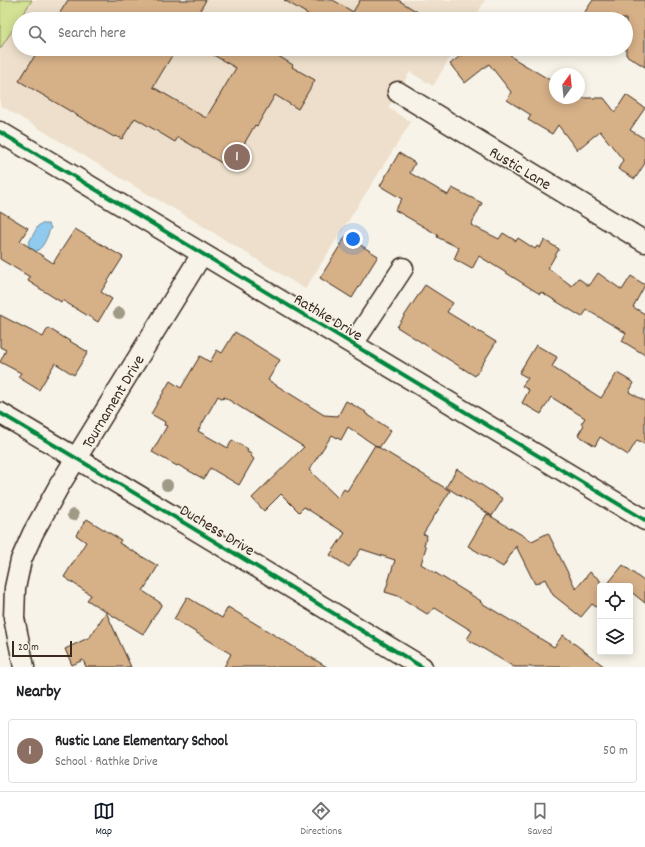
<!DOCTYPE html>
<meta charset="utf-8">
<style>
body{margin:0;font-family:Dekko,sans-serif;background:#f2f2f2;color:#202124}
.controls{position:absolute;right:12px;bottom:12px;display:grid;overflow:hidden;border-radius:4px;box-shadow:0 2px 10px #0003}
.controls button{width:36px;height:36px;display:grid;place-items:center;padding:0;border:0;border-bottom:1px solid #e0e0e0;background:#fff;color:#202124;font:20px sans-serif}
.compass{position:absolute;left:549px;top:68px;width:36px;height:36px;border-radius:50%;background:#fff;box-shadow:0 2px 10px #0003;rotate:15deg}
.scale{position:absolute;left:12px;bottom:10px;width:60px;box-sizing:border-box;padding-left:4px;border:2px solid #3b2a1e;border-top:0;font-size:11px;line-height:14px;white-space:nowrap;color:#3b2a1e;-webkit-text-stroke:3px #f7f3e8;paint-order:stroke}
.you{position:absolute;left:353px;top:239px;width:14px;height:14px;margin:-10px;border:3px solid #fff;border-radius:50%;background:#1a73e8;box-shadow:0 0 0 6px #1a73e833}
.badge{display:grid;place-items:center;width:26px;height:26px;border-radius:50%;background:#111827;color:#fff;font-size:13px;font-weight:700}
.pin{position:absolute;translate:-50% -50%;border:2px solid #fff;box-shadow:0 1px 4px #0006}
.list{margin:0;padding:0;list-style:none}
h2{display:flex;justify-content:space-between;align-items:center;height:52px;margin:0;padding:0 16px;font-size:17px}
h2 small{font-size:13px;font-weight:400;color:#757577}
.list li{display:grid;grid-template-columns:26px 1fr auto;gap:12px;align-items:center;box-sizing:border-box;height:64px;margin:0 8px 8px;padding:0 8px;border:1px solid #e0e0e0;border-radius:4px}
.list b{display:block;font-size:15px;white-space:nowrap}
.list p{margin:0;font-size:13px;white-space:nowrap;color:#757577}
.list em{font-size:13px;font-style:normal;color:#757577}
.icon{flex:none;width:22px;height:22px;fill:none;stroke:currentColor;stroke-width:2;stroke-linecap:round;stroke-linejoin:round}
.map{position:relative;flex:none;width:645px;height:667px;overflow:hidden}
.search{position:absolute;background:#fff;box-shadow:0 2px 10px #0003;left:12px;right:12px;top:12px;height:44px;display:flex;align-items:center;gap:10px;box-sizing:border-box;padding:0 14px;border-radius:22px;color:#757577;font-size:15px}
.sheet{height:124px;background:#fff}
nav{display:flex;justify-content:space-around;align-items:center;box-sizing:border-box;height:56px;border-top:1px solid #e0e0e0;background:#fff;font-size:11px;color:#757577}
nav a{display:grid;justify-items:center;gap:2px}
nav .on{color:#111827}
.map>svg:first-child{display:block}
.built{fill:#eddfcb}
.green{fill:#d2e194;stroke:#868659}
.water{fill:#90caef;stroke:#6e8a9b}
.building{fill:#d6b087;stroke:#3b2a1e}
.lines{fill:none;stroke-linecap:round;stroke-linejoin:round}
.minor-casing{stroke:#3b2a1e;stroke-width:23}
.minor{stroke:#f7f3e8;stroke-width:20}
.cycleway-casing{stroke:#f7f3e8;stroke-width:6}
.cycleway{stroke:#00873e;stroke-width:4}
.tree{fill:#a09986}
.labels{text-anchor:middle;stroke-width:3;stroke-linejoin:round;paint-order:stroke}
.street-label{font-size:16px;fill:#3b2a1e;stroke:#f7f3e8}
</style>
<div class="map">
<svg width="645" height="667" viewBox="0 0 645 667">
<rect width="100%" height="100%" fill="#f7f3e8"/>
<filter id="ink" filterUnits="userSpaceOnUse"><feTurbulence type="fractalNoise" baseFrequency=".025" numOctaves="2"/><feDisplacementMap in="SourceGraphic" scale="8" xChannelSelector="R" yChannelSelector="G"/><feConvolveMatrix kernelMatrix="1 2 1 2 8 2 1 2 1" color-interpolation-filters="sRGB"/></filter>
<g filter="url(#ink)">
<path class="built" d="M0 0H485L474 19H19V49H455L433 86 410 72 388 108 411 122 305 289 178 211 144 192 0 105Z"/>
<path class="green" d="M0 0H32L0 49Z"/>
<path class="water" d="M41 224H48L51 227C47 236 44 249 34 252L31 249 28 244 38 226Z"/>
<path class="building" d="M68 0H206L195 19H56Z
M284 0H333L353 12 360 0H398L429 19H316Z
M593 0H645V67L626 55V19H580Z
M39 49H176L153 87 206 118 236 68 203 49H267L293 65 292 67 315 80 298 109 275 95 257 126 255 125 230 168 178 137 175 142 135 118 122 139 115 136 114 137 19 81Z
M469 49H509L507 50 513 58 555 83V98H604L615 112 626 95 645 108 630 130 645 139V163L635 179 618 169 623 160 600 131 577 150 558 125 552 134 528 120 531 115 507 100 511 92 489 64 465 83 450 64Z
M399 153 415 163 410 173 448 195 452 188 482 203 471 225 499 239 503 233 516 241 518 238 535 249 537 246 540 248 544 240 559 249 548 268 572 286 578 278 589 286 598 273 622 290 631 276 645 285 633 307 645 314V355L622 341 626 333 587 310 582 317 541 292 540 294 479 256 472 269 454 259 459 248 437 237 438 235 395 210 402 199 380 186Z
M0 211 28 228 20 241 53 263 75 229 123 257 101 292 112 299 98 322 62 300 61 302 28 281 30 277 0 259Z
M346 236 378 256 352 298 320 278Z
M425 285 453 303 447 312 496 342 475 376 397 327Z
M0 315 43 337 48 328 88 352 74 375 55 363 39 390 18 377 21 373 0 362 6 350 0 347Z
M235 332 280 360 268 380 324 415 338 416 346 401 366 412 365 413 391 430 379 448 348 427 341 440 332 435 309 470 338 498 344 489 347 491 375 445 450 491 423 534 427 535 424 545 426 547 421 564 481 601 480 602 554 647 563 635 605 667H514L467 639 472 631 435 608 427 614 398 596 385 592 395 560 361 549 349 567 330 555 345 533 304 507 299 512 281 494 264 511 252 498 304 447 224 397 223 399 218 396 198 431 228 448 232 440 248 449 247 452 252 454 251 456 254 459 239 485 210 468 204 479 178 465 177 466 152 452 167 426 164 425 165 422 151 414 170 381 181 388 200 356 210 362 217 350 222 353Z
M536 345 557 357 552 367 601 398 617 373 634 383 629 392 645 401V444L637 440 628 455 600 437 595 446 578 435 584 425 581 424 585 418 551 397 541 414 522 403 529 390 522 386 528 378 519 373Z
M457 469 503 499 492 516 446 487Z
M487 514 532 541 548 533 576 589 590 572 600 580V610L592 604 581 617 553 595 545 579 535 584 516 546 503 567 468 546Z
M87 519 121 540 119 543 158 566 143 591 162 604 143 634 87 600 91 595 64 577 86 542 76 535Z
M623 565 645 582V603L630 591V586H606Z
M187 597 222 618 228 607 327 667H224L231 654 174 619Z
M106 612 131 667H86L83 660 72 665 65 649 90 637Z"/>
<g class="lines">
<g class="minor-casing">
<path id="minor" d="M398 92 645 242
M0 132 645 520
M353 344 403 268
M0 413C141 496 282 582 422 667
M24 667 14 618 15 588 21 560 33 533 59 486 202 254"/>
</g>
<use href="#minor" class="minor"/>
<g class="cycleway-casing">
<path id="cycleway" d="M0 132 645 520
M0 413C141 496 282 582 422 667"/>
</g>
<use href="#cycleway" class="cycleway"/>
</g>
<g class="tree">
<circle cx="119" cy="313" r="6"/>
<circle cx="167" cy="485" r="6"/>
<circle cx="73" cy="515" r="6"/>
</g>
</g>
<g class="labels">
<g class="street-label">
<text transform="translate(521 167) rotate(31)" y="6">Rustic Lane</text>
<text transform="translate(329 316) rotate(31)" y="6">Rathke Drive</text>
<text transform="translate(112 401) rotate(-59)" y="6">Tournament Drive</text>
<text transform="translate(218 529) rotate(31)" y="6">Duchess Drive</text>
</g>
</g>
</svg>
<div class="controls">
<button><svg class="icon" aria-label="locate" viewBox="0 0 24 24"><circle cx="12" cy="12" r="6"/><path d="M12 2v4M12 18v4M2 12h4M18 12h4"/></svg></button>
<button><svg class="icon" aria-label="layers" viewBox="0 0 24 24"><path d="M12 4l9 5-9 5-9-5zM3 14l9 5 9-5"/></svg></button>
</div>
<svg class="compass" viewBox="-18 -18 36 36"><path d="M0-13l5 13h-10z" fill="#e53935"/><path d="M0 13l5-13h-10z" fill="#757577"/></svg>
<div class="scale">20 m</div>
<div class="you"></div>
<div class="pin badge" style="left:237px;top:157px;background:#8d6e63">1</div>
<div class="search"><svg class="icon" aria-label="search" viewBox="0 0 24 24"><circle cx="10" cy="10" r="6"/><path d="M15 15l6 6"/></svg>Search here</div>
</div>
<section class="sheet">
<h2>Nearby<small></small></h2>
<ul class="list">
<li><span class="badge" style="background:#8d6e63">1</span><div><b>Rustic Lane Elementary School</b><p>School · Rathke Drive</p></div><em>50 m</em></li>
</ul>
</section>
<nav>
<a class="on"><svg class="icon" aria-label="map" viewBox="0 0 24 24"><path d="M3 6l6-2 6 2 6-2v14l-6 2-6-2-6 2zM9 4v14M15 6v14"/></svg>Map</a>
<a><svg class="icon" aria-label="directions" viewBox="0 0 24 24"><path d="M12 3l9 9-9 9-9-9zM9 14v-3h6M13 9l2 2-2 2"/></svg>Directions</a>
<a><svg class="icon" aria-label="saved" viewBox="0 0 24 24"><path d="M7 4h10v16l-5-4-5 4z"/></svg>Saved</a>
</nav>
